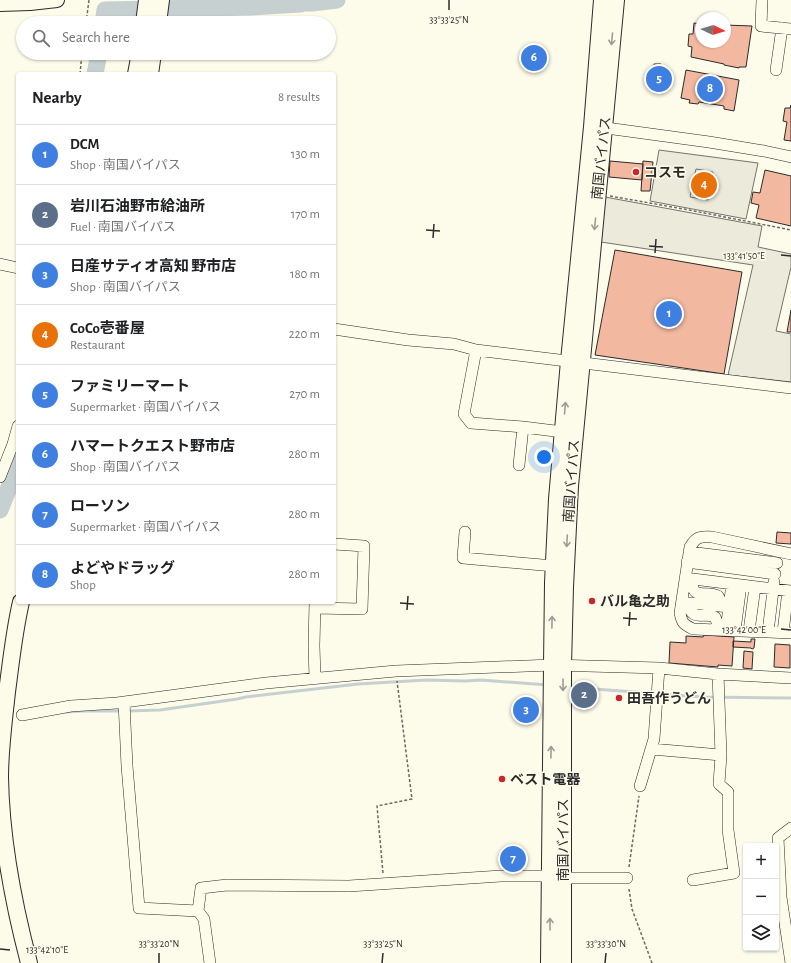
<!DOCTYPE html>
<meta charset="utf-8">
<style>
body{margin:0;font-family:"Alegreya Sans","Noto Sans JP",sans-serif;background:#f2f2f2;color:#202124}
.controls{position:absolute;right:12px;bottom:12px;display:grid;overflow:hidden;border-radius:4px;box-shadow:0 1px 3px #0004}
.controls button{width:36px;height:36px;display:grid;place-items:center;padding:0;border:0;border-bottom:1px solid #e0e0e0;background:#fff;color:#202124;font:20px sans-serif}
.compass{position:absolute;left:695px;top:12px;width:36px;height:36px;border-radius:50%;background:#fff;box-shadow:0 1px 3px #0004;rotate:94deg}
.you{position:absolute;left:544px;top:457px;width:14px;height:14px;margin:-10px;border:3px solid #fff;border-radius:50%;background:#1a73e8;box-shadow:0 0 0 6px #1a73e833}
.badge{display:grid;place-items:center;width:26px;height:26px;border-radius:50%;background:#ea580c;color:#fff;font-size:13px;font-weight:700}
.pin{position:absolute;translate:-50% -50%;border:2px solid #fff;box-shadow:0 1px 4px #0006}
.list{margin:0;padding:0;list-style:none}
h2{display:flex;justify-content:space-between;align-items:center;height:52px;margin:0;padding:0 16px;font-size:17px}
h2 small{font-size:13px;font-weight:400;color:#757577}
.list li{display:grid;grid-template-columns:26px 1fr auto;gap:12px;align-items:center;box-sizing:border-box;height:60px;padding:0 16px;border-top:1px solid #e0e0e0}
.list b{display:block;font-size:15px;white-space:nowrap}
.list p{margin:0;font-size:13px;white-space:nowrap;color:#757577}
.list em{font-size:13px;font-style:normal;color:#757577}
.icon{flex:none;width:22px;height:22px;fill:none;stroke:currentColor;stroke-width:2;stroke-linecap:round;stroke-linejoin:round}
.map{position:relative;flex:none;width:791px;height:963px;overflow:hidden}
.search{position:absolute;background:#fff;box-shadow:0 1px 3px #0004;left:16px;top:16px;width:320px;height:44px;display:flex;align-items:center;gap:10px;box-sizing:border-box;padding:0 14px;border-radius:22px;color:#757577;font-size:15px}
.panel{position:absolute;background:#fff;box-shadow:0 1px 3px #0004;left:16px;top:72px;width:320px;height:532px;border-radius:4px}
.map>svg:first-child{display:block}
.parking{fill:#eceadb;stroke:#74746e;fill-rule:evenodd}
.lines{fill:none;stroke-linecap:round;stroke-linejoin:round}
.stream{stroke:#c7d0d0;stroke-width:3}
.river{stroke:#c7d0d0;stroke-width:17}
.building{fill:#f2b8a0;stroke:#2b2b2b}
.minor-casing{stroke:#2b2b2b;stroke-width:12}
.major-casing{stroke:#2b2b2b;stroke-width:16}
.highway-casing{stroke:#2b2b2b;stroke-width:18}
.path{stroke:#6a6964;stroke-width:1.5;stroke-dasharray:3 2;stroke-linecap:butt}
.minor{stroke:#fdfbea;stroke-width:11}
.major{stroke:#fdfbea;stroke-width:14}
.highway{stroke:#fdfbea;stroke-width:16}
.oneway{stroke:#9e9d94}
.ticks{fill:none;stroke:#2b2b2b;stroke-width:1.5}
.poi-dot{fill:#c62828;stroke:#fdfbea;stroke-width:1.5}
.labels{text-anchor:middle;stroke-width:3;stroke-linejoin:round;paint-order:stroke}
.street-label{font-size:14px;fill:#2b2b2b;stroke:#fdfbea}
.poi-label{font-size:14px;font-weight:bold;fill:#2b2b2b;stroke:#fdfbea;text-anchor:start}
.ticks-label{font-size:10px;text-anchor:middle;fill:#2b2b2b;stroke:#fdfbea;stroke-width:3;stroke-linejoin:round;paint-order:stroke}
</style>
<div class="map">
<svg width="791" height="963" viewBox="0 0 791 963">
<rect width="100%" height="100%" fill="#fdfbea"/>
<path class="parking" d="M659 150 758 163 746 219 650 201ZM696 169 713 172 708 200 690 197Z
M605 197 762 226 758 247 791 254V267L776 331 791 334V382L728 375 753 265 601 242Z"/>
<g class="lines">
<path class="stream" d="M567 687 703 697 791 698
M127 711 160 710 237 699 246 697 358 684 426 680 465 681 481 680 548 685
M65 712 83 711H122"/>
<path class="river" d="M103 23 105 10 250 7 301 4 304 3H312L337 0
M95 74 99 53
M0 510 10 485 18 463"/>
</g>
<path class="building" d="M694 23 701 24V42H725V25L752 26 746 67H739V68L724 65V64L691 57 692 47 688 46 689 34H693Z
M654 64H661L660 66 667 67 666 91 650 90 652 66H654Z
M686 70 739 80 734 111 724 109V106L699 102 698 104 689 103 690 100 681 98Z
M791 105V141L784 140 787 122 783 121 785 108H790Z
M610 161 643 164 642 180 609 177Z
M643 161 653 162 650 191H641Z
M765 170 791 176V226L756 218 759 205 751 203 753 192 760 193Z
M700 172 711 173 707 198 696 196Z
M615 250 742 272 724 374 595 355Z
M791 310V332H787Z
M777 532 791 533V544L776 543Z
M704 635 734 637 732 666 718 665V667L669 663 670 642 686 643V636L703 637Z
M751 639H755L754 648 752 649 751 648 733 647V641L751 642Z
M775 644 790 645V668L774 667Z
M744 651 753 652 752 669 743 668Z"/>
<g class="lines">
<g class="minor-casing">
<path id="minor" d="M762 0 761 26 791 29
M776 70 782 28
M599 127 709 142 764 151 791 157
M0 264 18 268
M334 329 408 340 454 344 476 350 791 388
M476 350 464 414 471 423 523 427 563 432
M519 465 523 427
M0 477 13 444 18 426
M465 532 463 558 554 566
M689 552 777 563
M791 554 712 537C700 536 696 537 690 547L680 613C682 623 683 624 693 629L791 633
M687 562 775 574
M685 578 791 591
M692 579C691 601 706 590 718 596L720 600 721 606
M682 602 729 607
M688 603C691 622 703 612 715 617L717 622V630
M315 608 362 609 364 546 334 544
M726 630 732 584
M735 630 741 585
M749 631 755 587
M768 632 774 582
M783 632 788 591
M315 678 314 646 315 602
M124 702 127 766 139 908 198 911
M22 715 71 706 117 703 266 683 396 671 552 665 659 668 718 674 791 678
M651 749 721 755 718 674
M640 786 654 739 659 668
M693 880 734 873 728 830V792L719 784 721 755
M210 963 204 919 198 911 201 888 227 885 349 886 501 876H542L564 878H627
M791 963 781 897 778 838 791 828"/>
</g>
<g class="major-casing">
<path id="major" d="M0 4 30 3 57 0"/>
</g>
<g class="highway-casing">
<path id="highway" d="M144 23 147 0
M158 23 161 0
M136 74 140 53
M150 74 153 53
M21 602C14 632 11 662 7 692 4 720 0 749 0 777 1 840 13 902 29 963
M549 963 552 665 553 583 557 499 569 361 592 127 602 0
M563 963V666L565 587 570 486 604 128 616 0"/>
</g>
<path class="path" d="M86 23 89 0
M80 74 82 53
M610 196 689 210 791 230
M629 867 639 796
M383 873 377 806 412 799 397 681
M629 889 632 909 652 963"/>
<use href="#minor" class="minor"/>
<use href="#major" class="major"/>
<use href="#highway" class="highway"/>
</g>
<defs><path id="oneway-shaft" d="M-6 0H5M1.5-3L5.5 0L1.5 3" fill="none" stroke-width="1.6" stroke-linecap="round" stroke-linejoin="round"/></defs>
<g class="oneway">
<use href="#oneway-shaft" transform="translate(612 39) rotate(95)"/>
<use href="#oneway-shaft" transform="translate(595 224) rotate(96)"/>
<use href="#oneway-shaft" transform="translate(565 408) rotate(-85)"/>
<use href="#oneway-shaft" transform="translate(567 541) rotate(93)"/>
<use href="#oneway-shaft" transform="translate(552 622) rotate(-89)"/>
<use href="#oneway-shaft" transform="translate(563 685) rotate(90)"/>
<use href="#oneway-shaft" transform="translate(551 752) rotate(-89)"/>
<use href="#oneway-shaft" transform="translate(550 924) rotate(-90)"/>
</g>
<path class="ticks" d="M449 10V0M426 230 440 231M433 238 434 224M649 246 663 247M655 253 656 239M781 255 791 256M400 603 414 604M407 610 408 596M623 618 637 619M629 626 630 612M781 629 791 630M0 949 10 950M159 963V953M382 963 383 953M605 963 606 953"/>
<g class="poi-dot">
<circle cx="636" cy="172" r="4"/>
<circle cx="592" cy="601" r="4"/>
<circle cx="619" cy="698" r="4"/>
<circle cx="502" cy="779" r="4"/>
</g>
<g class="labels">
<g class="street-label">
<text transform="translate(601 158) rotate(-84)" y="5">南国バイパス</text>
<text transform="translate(571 481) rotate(-86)" y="5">南国バイパス</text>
<text transform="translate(563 840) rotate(-90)" y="5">南国バイパス</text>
</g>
<g class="poi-label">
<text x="644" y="177">コスモ</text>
<text x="600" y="606">バル亀之助</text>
<text x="627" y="703">田吾作うどん</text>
<text x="510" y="784">ベスト電器</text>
</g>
</g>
<g class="ticks-label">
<text x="449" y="23">33°33'25"N</text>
<text x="744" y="259">133°41'50"E</text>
<text x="744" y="633">133°42'00"E</text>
<text x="159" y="947">33°33'20"N</text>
<text x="383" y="947">33°33'25"N</text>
<text x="606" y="947">33°33'30"N</text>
<text x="47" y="953">133°42'10"E</text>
</g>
</svg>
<div class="controls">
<button>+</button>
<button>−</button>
<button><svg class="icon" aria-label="layers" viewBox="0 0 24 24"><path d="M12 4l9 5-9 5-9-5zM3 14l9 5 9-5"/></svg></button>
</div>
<svg class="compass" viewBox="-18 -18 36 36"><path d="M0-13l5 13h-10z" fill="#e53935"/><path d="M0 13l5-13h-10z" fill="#757577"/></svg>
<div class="you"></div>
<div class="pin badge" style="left:669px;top:314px;background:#3f7fe0">1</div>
<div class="pin badge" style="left:584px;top:695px;background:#5c6f8a">2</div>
<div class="pin badge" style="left:526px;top:710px;background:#3f7fe0">3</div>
<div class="pin badge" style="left:704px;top:185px;background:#e8710a">4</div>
<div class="pin badge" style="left:659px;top:79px;background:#3f7fe0">5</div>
<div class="pin badge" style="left:534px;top:58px;background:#3f7fe0">6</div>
<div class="pin badge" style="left:513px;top:859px;background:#3f7fe0">7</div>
<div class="pin badge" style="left:710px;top:89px;background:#3f7fe0">8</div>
<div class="search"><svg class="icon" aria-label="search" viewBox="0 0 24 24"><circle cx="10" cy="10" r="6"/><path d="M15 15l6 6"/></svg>Search here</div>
<section class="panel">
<h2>Nearby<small>8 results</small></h2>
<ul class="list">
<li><span class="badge" style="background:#3f7fe0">1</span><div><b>DCM</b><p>Shop · 南国バイパス</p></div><em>130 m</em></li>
<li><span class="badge" style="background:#5c6f8a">2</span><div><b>岩川石油野市給油所</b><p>Fuel · 南国バイパス</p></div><em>170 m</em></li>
<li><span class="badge" style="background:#3f7fe0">3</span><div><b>日産サティオ高知 野市店</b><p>Shop · 南国バイパス</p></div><em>180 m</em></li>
<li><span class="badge" style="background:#e8710a">4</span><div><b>CoCo壱番屋</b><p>Restaurant</p></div><em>220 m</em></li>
<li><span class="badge" style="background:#3f7fe0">5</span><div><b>ファミリーマート</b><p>Supermarket · 南国バイパス</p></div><em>270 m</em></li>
<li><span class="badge" style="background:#3f7fe0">6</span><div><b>ハマートクエスト野市店</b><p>Shop · 南国バイパス</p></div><em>280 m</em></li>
<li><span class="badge" style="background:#3f7fe0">7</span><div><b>ローソン</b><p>Supermarket · 南国バイパス</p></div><em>280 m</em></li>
<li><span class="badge" style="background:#3f7fe0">8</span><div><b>よどやドラッグ</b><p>Shop</p></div><em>280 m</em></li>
</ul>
</section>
</div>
